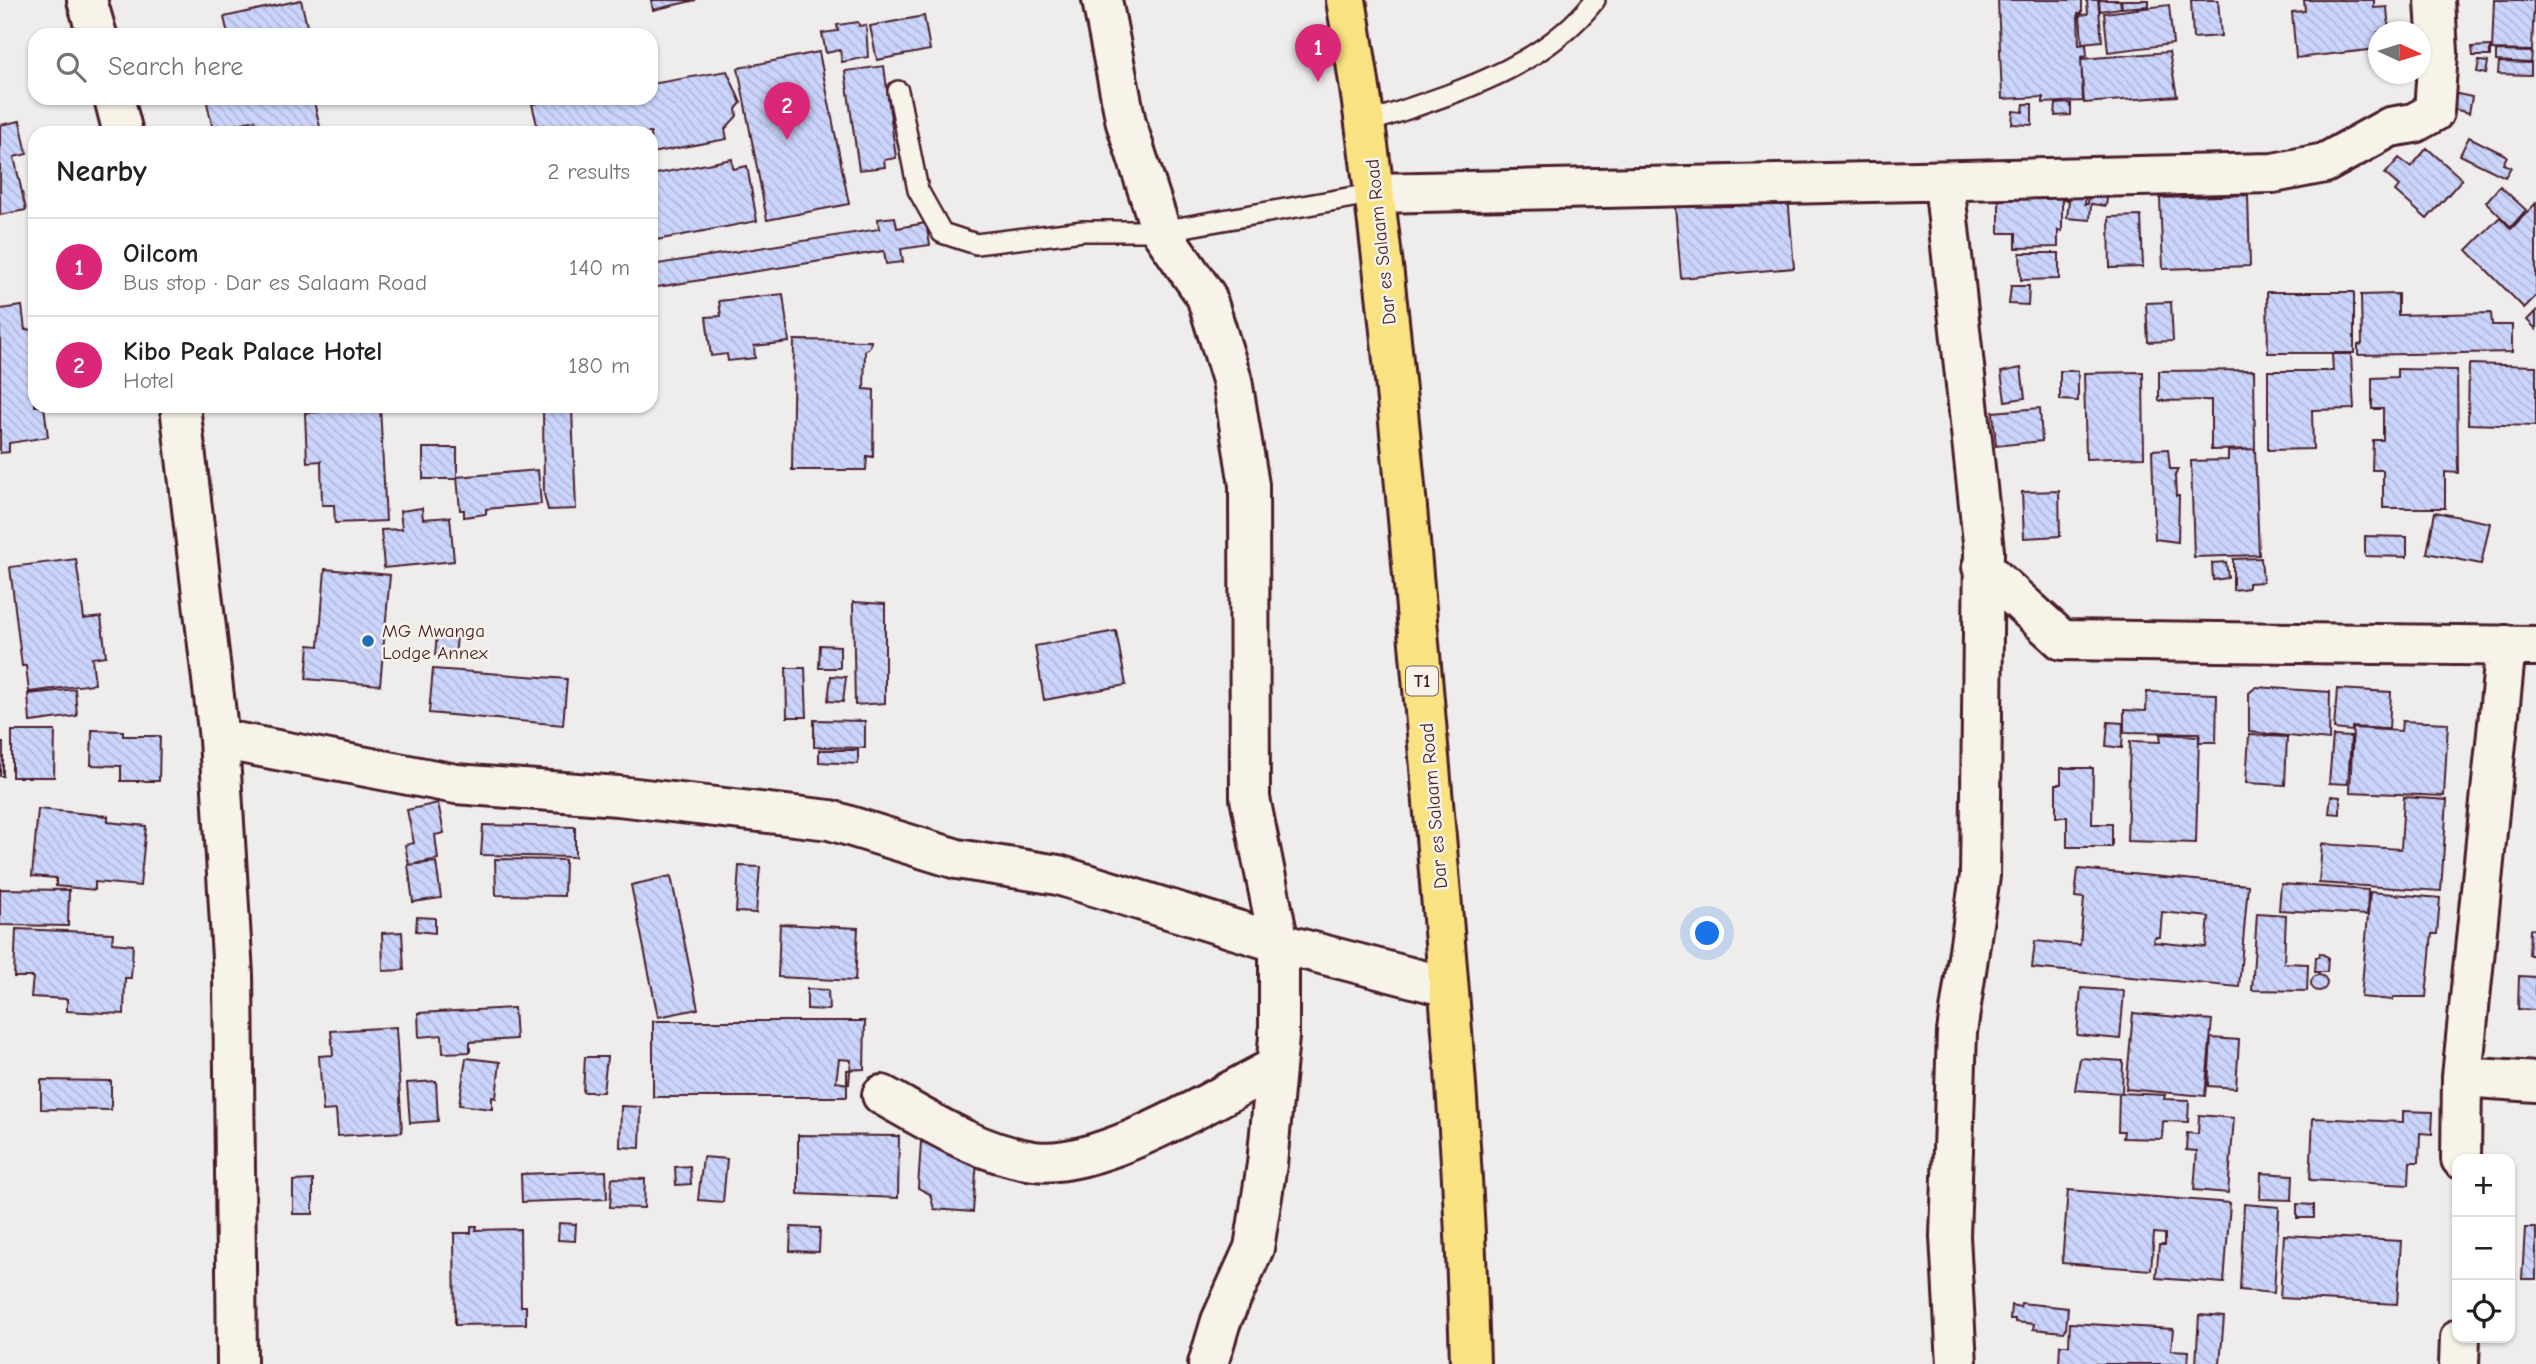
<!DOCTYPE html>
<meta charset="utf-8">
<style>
body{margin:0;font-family:"Comic Neue",sans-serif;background:#f6f6f6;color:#202124}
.controls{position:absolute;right:21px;bottom:21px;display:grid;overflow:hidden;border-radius:14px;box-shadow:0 2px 5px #0004}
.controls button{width:63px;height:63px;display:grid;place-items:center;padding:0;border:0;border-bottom:2px solid #e0e0e0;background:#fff;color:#202124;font:35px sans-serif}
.compass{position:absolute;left:2368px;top:21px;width:63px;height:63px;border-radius:50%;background:#fff;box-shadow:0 2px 5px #0004;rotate:94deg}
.you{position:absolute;left:1708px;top:934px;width:24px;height:24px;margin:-18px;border:5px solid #fff;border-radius:50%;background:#1a73e8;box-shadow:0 0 0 10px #1a73e833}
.badge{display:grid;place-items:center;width:46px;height:46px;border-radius:50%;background:#db2777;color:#fff;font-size:23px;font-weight:700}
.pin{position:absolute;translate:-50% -58px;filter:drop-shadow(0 2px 4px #0008)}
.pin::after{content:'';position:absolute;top:37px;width:24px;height:21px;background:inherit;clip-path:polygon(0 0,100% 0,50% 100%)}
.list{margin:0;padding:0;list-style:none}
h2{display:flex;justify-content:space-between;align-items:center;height:91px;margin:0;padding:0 28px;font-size:30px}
h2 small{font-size:23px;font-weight:400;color:#757577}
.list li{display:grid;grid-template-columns:46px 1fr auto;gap:21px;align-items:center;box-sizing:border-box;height:98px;padding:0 28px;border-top:2px solid #e0e0e0}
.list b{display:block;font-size:26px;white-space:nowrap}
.list p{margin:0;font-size:23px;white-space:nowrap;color:#757577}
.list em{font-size:23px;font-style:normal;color:#757577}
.icon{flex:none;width:38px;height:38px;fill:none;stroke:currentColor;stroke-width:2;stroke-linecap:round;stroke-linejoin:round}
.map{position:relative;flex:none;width:2536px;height:1364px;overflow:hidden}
.search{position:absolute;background:#fff;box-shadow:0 2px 5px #0004;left:28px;top:28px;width:630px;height:77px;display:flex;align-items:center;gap:18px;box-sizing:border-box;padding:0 24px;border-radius:21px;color:#757577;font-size:26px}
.panel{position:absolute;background:#fff;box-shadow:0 2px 5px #0004;left:28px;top:126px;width:630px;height:287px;border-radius:21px}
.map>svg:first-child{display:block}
.building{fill:url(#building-back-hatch);stroke:#4a1f2b;stroke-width:2;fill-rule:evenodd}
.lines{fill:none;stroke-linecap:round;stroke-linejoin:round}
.lane-casing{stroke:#4a1f2b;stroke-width:24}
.street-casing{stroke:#4a1f2b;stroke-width:44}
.highway-casing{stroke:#4a1f2b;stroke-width:44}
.lane{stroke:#f7f3e8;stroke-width:19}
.street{stroke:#f7f3e8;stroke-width:38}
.highway{stroke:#f8e281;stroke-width:38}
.poi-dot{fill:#1f6fb2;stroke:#f7f3e8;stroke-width:2.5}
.labels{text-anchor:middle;stroke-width:5;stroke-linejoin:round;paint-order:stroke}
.shield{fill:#f7f3e8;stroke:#7e5f64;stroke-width:2}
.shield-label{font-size:18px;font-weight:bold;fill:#4a1f2b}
.street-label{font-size:19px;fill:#4a1f2b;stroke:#f7f3e8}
.poi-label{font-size:19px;fill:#4a1f2b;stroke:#f7f3e8;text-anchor:start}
</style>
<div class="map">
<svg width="2536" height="1364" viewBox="0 0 2536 1364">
<defs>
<pattern id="building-back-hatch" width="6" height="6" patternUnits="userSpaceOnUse" patternTransform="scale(1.75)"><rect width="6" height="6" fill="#cbd5fc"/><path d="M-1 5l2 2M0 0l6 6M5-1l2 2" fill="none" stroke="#b0b6d8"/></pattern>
</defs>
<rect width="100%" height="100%" fill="#eeedec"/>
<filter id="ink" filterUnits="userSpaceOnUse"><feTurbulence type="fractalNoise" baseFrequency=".0143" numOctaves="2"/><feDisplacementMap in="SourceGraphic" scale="14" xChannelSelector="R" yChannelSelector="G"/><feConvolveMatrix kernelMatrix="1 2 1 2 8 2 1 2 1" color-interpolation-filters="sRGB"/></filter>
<g filter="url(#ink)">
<path class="building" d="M301 0 309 35H228L224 17Z
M651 0H696L653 10Z
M1998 0H2082V13H2078L2079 45 2086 44 2087 56 2081 57 2083 101 2043 103V97L2002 99Z
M2087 0H2098L2102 41 2082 43 2080 15 2088 14Z
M2099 0H2120L2121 8 2100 11Z
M2121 0H2149V6L2122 8Z
M2191 0H2218L2221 36 2193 38Z
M2304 0H2374V8L2387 7 2389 32H2378V49L2296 58 2292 12 2305 11Z
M2494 0H2534L2532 51 2492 50Z
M2169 5 2173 44 2108 52 2104 13Z
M924 16 930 50 877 60 870 26Z
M858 22 859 26 866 25 868 57 842 62 840 50 826 53 822 33 838 31 837 25Z
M2490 46V56H2473L2472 47Z
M2496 51 2532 52 2531 63 2496 61Z
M819 52 849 204 767 220 738 68Z
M2169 52 2177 96 2084 103 2081 59Z
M2479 61 2488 62 2486 74 2477 72Z
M2499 62 2531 63V75L2498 74Z
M884 66 896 158 884 160 885 167 859 170 845 71Z
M727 71 741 103 736 109 737 116 725 129 727 139 651 153V133H539L532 104 569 98H651V84Z
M2453 93 2472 97 2469 113 2449 108Z
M206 98H313L321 131 258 133 255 120 213 130Z
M2071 103V115L2055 116 2056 104Z
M2024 104H2032V125L2012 124 2013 111 2023 112Z
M20 121 27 154 14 157 26 210 0 215V125Z
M2469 137 2507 156 2503 164 2511 167 2505 177 2460 155Z
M2427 148 2462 179 2427 219 2395 191 2399 186 2385 174 2399 158 2411 167Z
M732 159 733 169 747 166 757 221 651 241V175Z
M2087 183 2085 204H2088L2089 183 2109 185 2106 206 2091 204 2090 220 2067 218 2069 200H2064L2065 191Z
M2062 186V231L2058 230V247L2016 248V233H1999V188Z
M2500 186 2526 210 2511 227 2486 202Z
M2248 195 2250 266 2163 269 2160 198Z
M1788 196 1794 268 1681 278 1675 206Z
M2536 203V296L2524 308 2467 250 2500 217 2511 229Z
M2141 216 2143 267 2110 268 2109 217Z
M895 217 897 228 926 223 930 245 901 249 903 262 886 264 884 251 651 288V265L879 229 878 219Z
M2020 253H2059V279L2021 280Z
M2011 286H2029L2028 305 2009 304Z
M2267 292H2354V353H2268Z
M783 294 789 342 754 346 755 358 728 361 727 354 711 356 706 317 721 316 719 301Z
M2398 294V315L2491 313 2492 325H2512V352L2358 355V345L2362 344 2361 295Z
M2171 302 2173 341 2148 342 2146 303Z
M22 306 25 330 35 329V406H44L48 437 9 443V452L0 453V309Z
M2536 311V329L2527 320Z
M794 340 871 341 870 347 865 351 864 389 874 390 873 457 867 456 866 470H792Z
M2332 354H2351L2354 409 2312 410 2313 449 2268 450V371H2333Z
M2469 364 2536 366V426L2468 424Z
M2021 368 2025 398 2005 401 2001 372Z
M2397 369 2457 370 2458 473 2445 472V508H2383V470H2372L2373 440H2383V409H2372V378L2397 377Z
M2254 370 2255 449 2211 450V400L2159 401V371Z
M2060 371H2078V401L2060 400Z
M2143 372 2144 457 2086 459 2084 373Z
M319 406H380L386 521 335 523 334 505H322L321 461 307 462 305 413 319 412Z
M2040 408 2042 441 1996 446 1993 412Z
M572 410 576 509 548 510 544 494 543 411Z
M423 448H457V479H423Z
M2168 449 2170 469H2178L2175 476 2176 496H2179L2178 542 2155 539 2152 450Z
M2255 449 2259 555 2194 557 2191 461 2228 460V451Z
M538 470 541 504 486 509V514L464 517V510H460L457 477Z
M2059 491 2060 536 2024 538 2022 492Z
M422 508 423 519 450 517 454 561 384 568 381 530 402 529 400 511Z
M2435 512 2490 523 2481 564 2427 553Z
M2365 536 2407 537V557L2365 556Z
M2261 558 2263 582 2248 583V588L2233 590V559Z
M76 559 84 619 101 617 106 656 92 658 95 684 29 692 26 666H22L10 567Z
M2226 562 2228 578 2213 580 2212 563Z
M325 569 390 575 380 685 306 679 309 645 319 646Z
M853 602 885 604V703L855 705Z
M1116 631 1126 685 1044 700 1035 646Z
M437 634 457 636 455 657 435 655Z
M820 645 840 646V668H819Z
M786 668H805L807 717H787Z
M433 669 567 679 563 725 429 713Z
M831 676 846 677 843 702 828 701Z
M2256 687 2330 692 2329 740 2249 732V693Z
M75 689 77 716 30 722 28 694Z
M2337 689 2391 692 2389 729 2352 727V731L2334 729Z
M2147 692 2217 694 2216 742H2199L2200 733 2124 732V710L2146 711Z
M814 720 865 721V748L814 747Z
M2402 721 2448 723 2444 796 2350 792 2353 728 2401 731Z
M2108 722 2123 723 2122 748 2106 746Z
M92 730 123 731V736H160L159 781H121V766L91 765Z
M12 731H55L54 777H12Z
M2160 734 2199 736 2196 843 2127 841 2130 741 2161 742Z
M2249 735 2287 737 2285 785 2246 783Z
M2333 736 2351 737 2348 784 2329 783Z
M0 743H3V776H0Z
M819 750H858V764L819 762Z
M2061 768H2093L2092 824H2112V847H2067V817H2056V784H2061Z
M2331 796 2340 797V814L2329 813Z
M2404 797 2447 800 2441 891 2319 883 2322 844 2401 849Z
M438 803 444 833 435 835 438 859 409 865 405 845 414 843 407 810Z
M38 809 108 816V822L146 826 140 886 95 882V890L56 886V878L32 876Z
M483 825 575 827V857L481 855Z
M495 859 565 860 564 896 496 895Z
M436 862 441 898 413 902 408 865Z
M739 866 760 867 756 913 736 912Z
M2078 869 2248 885 2239 987 2032 968 2035 941 2080 945 2084 898 2075 897ZM2162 912 2209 917 2206 947 2153 942 2154 937H2160Z
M671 876 698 1009 658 1017 631 885Z
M2281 884 2368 890 2367 915 2279 910Z
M0 889 69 890 68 926 0 925Z
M2370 892 2440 898 2437 934H2432L2426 997H2393L2392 1000 2361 997Z
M2257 913 2286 915 2284 963 2308 964 2307 991 2252 990Z
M417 917 435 918V933L416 931Z
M780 924 858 928 855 981 778 977Z
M16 929 113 933 112 943 133 945 131 978H125L124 1014 67 1011V999L31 997 33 977H14Z
M2530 929H2536V955H2529Z
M402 932 404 970 383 971 382 933Z
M2320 953 2328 957 2327 972H2315L2316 957H2319Z
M2311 983a8 8 0 1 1 16 0a8 8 0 1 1-16 0Z
M2519 976 2536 977V1010L2518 1009Z
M2081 988 2124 991 2120 1039 2077 1035Z
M807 989 828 990 829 1010 807 1009Z
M514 1008 516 1039 470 1042V1052L443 1053 442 1035 419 1037 418 1013Z
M2133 1013 2212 1020 2205 1096 2126 1089Z
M653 1021H865L864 1069 847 1070V1097H653Z
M396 1027 402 1132 338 1136 336 1110 323 1111 319 1056 333 1055 331 1031Z
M2211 1038 2239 1040 2236 1088 2208 1086Z
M585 1057H607L603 1092H583Z
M466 1058 500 1062 496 1098 492 1097V1109L459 1105Z
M2080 1058 2123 1061 2122 1093 2075 1090Z
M839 1059 851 1060 849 1084 836 1082Z
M41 1080 111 1081V1110L41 1109Z
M436 1081 438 1121 410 1123 407 1083Z
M2119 1093 2165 1095 2164 1099 2189 1100 2188 1122 2163 1121 2162 1139 2123 1138 2124 1131H2118Z
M621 1106 641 1107 640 1148 620 1147Z
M2403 1111 2433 1112 2432 1134 2420 1133 2419 1162H2410L2409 1185 2310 1180 2313 1118 2403 1122Z
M2199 1115 2234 1118 2228 1193 2194 1190 2197 1151 2186 1150 2187 1133 2198 1134Z
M798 1135 899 1136 898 1198 798 1194Z
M921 1142 978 1147 973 1212 934 1209 930 1194 918 1188Z
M703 1157 727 1159 723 1202 698 1200Z
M690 1166 691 1184 676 1185 675 1167Z
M606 1171 607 1199 522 1202 521 1174Z
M2261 1173 2293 1175 2292 1200 2260 1199Z
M612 1178 645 1179 644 1208 610 1207Z
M313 1180V1214H293V1181Z
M2068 1190 2230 1203 2224 1283 2156 1278 2159 1245H2165V1234L2154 1233 2151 1270 2062 1263Z
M2244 1204 2279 1207 2274 1293 2240 1290Z
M2297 1204 2314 1205V1218H2297Z
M559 1223 576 1224 575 1241 558 1240Z
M471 1226H477L476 1230 520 1229 521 1306H526V1324L455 1325 454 1233H471Z
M791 1227 820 1228 819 1252 790 1251Z
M2525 1228H2536V1279H2522Z
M2284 1235 2401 1241 2397 1304 2280 1298Z
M2021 1303 2068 1308 2066 1329 2064 1332 2033 1329 2034 1324 2015 1322V1319H2010L2011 1305 2020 1307Z
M2199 1315 2224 1317 2220 1364H2196Z
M2070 1323 2173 1329 2171 1350 2189 1351 2188 1364H2059L2060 1345H2069Z"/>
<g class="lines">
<g class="lane-casing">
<path id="lane" d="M898 91 918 190 942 233 976 244 1083 231H1161L1376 193
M1367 123C1448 94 1539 72 1595 0"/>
</g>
<g class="street-casing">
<path id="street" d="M87 0 97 35
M1102 0 1126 123 1161 231 1206 296 1232 380 1249 485 1250 798 1279 943V1037L1267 1164 1254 1248 1221 1321 1208 1364
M114 98 123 133
M1944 182 1984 551 1980 876 1957 1032 1950 1236 1957 1364
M1376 193 2273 173 2325 163 2390 127 2414 123 2434 112 2438 52 2435 0
M180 406 219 739 233 975 237 1364
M1982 567 2062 640 2536 646
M219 739 456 784 618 796 830 820 957 859 1058 875 1279 943 1448 987
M2462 1077 2536 1082
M882 1095C929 1121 979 1154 1034 1161 1100 1170 1216 1097 1276 1067
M2461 1159 2462 1077 2506 645
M2459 1364 2460 1338"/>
</g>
<g class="highway-casing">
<path id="highway" d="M1346 0C1384 224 1402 451 1422 677 1442 906 1464 1135 1470 1364"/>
</g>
<use href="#lane" class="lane"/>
<use href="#street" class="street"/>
<use href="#highway" class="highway"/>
</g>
</g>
<circle class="poi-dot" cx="368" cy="641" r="7"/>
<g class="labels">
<rect class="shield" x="1406" y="666.5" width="32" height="29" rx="5"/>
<g class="shield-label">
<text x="1422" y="687">T1</text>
</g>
<g class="street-label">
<text transform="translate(1380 242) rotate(-96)" y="7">Dar es Salaam Road</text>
<text transform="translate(1433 806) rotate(-95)" y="7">Dar es Salaam Road</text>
</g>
<g class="poi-label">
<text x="382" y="637">MG Mwanga<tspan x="382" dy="22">Lodge Annex</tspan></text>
</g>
</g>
</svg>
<div class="controls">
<button>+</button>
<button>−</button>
<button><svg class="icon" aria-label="locate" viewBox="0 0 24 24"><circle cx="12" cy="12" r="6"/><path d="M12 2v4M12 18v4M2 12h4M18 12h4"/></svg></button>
</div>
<svg class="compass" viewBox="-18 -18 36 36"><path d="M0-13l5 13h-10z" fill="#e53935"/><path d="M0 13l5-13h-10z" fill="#757577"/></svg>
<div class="you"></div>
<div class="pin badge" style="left:1318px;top:82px">1</div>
<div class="pin badge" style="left:787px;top:140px">2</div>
<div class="search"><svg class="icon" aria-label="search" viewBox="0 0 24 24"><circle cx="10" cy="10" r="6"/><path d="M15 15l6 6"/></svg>Search here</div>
<section class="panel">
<h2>Nearby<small>2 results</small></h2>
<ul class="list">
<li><span class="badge">1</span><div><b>Oilcom</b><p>Bus stop · Dar es Salaam Road</p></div><em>140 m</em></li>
<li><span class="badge">2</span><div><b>Kibo Peak Palace Hotel</b><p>Hotel</p></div><em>180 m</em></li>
</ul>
</section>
</div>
